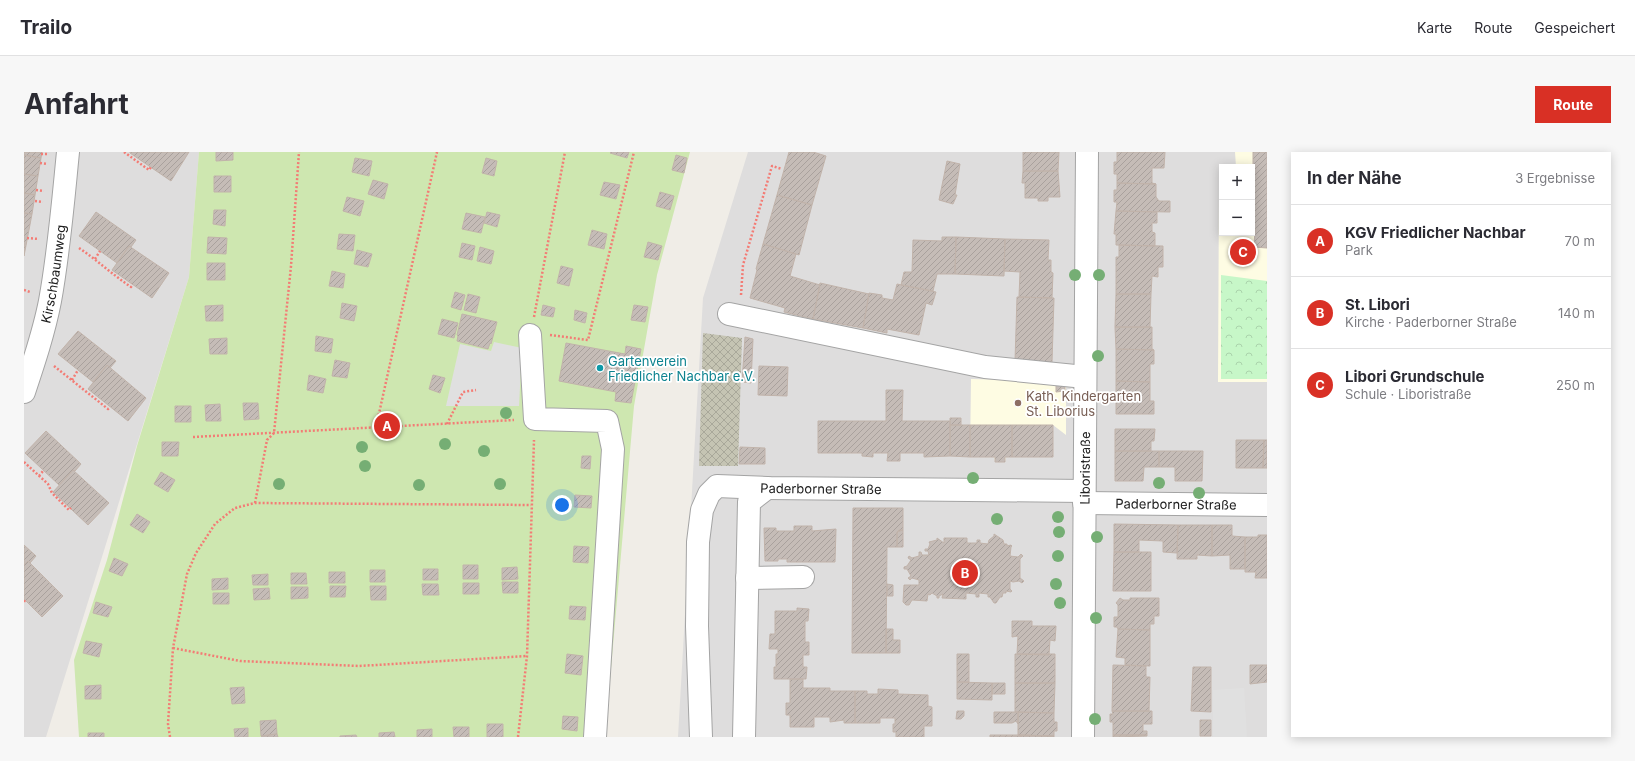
<!DOCTYPE html>
<html lang="de">
<meta charset="utf-8">
<style>
body{margin:0;font-family:Inter,sans-serif;background:#f7f7f7;color:#2b2b33}
.controls{position:absolute;right:12px;top:12px;display:grid;overflow:hidden;border-radius:0px;box-shadow:0 2px 10px #0003}
.controls button{width:36px;height:36px;display:grid;place-items:center;padding:0;border:0;border-bottom:1px solid #e1e1e2;background:#fff;color:#2b2b33;font:20px sans-serif}
.you{position:absolute;left:538px;top:353px;width:14px;height:14px;margin:-10px;border:3px solid #fff;border-radius:50%;background:#1a73e8;box-shadow:0 0 0 6px #1a73e833}
.badge{display:grid;place-items:center;width:26px;height:26px;border-radius:50%;background:#d93025;color:#fff;font-size:13px;font-weight:700}
.pin{position:absolute;translate:-50% -50%;border:2px solid #fff;box-shadow:0 1px 4px #0006}
.list{margin:0;padding:0;list-style:none}
h2{display:flex;justify-content:space-between;align-items:center;height:52px;margin:0;padding:0 16px;font-size:17px}
h2 small{font-size:13px;font-weight:400;color:#7c7c81}
.list li{display:grid;grid-template-columns:26px 1fr auto;gap:12px;align-items:center;box-sizing:border-box;height:72px;padding:0 16px;border-top:1px solid #e1e1e2}
.list b{display:block;font-size:15px;white-space:nowrap}
.list p{margin:0;font-size:13px;white-space:nowrap;color:#7c7c81}
.list em{font-size:13px;font-style:normal;color:#7c7c81}
.map{position:relative;flex:none;width:1243px;height:585px;overflow:hidden;border-radius:0px}
header{display:flex;align-items:center;gap:24px;box-sizing:border-box;height:56px;padding:0 20px;background:#fff;border-bottom:1px solid #e1e1e2}
header strong{font-size:19px}
nav{display:flex;gap:22px;margin-inline-start:auto;font-size:14px}
.intro{display:flex;align-items:center;justify-content:space-between;box-sizing:border-box;height:96px;padding:0 24px}
h1{margin:0;font-size:28px}
.button{padding:10px 18px;border-radius:0px;background:#d93025;color:#fff;font-size:14px;font-weight:700}
main{display:flex;gap:24px;padding:0 24px}
aside{flex:1;background:#fff;border-radius:0px;box-shadow:0 2px 10px #0003}
.map>svg:first-child{display:block}
.residential{fill:#dedddd;fill-rule:evenodd}
.education{fill:#fefce3}
.construction{fill:url(#construction-cross-hatch)}
.park{fill:url(#park-crowns)}
.garden{fill:#cee7b0}
.parking{fill:#e0e0e0}
.building{fill:url(#building-hatch);stroke:#c1b3aa}
.lines{fill:none;stroke-linecap:round;stroke-linejoin:round}
.minor-casing{stroke:#a4a4a4;stroke-width:24}
.path{stroke:#f37c75;stroke-width:2.5;stroke-dasharray:2 2;stroke-linecap:butt}
.minor{stroke:#fff;stroke-width:22}
.tree{fill:#75ae74}
.culture-dot{fill:#0f9aa8;stroke:#fff;stroke-width:1.5}
.education-dot{fill:#8d6e63;stroke:#fff;stroke-width:1.5}
.labels{text-anchor:middle;stroke-width:3.5;stroke-linejoin:round;paint-order:stroke}
.street-label{font-size:13px;fill:#202020;stroke:#fff}
.culture-label{font-size:13px;fill:#0d838f;stroke:#fff;text-anchor:start}
.education-label{font-size:13px;fill:#785e54;stroke:#fff;text-anchor:start}
</style>
<header>
<strong>Trailo</strong>
<nav><a>Karte</a><a>Route</a><a>Gespeichert</a></nav>
</header>
<div class="intro"><h1>Anfahrt</h1><a class="button">Route</a></div>
<main>
<div class="map">
<svg width="1243" height="585" viewBox="0 0 1243 585">
<defs>
<pattern id="construction-cross-hatch" width="8" height="8" patternUnits="userSpaceOnUse"><rect width="8" height="8" fill="#c5c4b3"/><path d="M0 0l8 8M0 8l8-8" fill="none" stroke="#a9a89a"/></pattern>
<pattern id="park-crowns" width="20" height="18" patternUnits="userSpaceOnUse"><rect width="20" height="18" fill="#c7f7c8"/><path d="M2 6a3 3 0 1 1 6 0M12 15a3 3 0 1 1 6 0" fill="none" stroke="#abd3ac"/></pattern>
<pattern id="building-hatch" width="6" height="6" patternUnits="userSpaceOnUse"><rect width="6" height="6" fill="#c5bcb7"/><path d="M-1 1l2-2M0 6l6-6M5 7l2-2" fill="none" stroke="#a9a19d"/></pattern>
</defs>
<rect width="100%" height="100%" fill="#f0ede7"/>
<path class="residential" d="M0 0H175L165 125 22 585H0Z
M724 0H1243V585H654L679 146ZM1198 15H1228V81H1198Z"/>
<path class="education" d="M1211 0H1243V230H1194L1195 33 1198 30V81H1228V15H1212Z
M947 227 1042 229V283L1029 273H988L981 310H971L970 305H946Z"/>
<path class="construction" d="M679 181 718 186 714 314H675Z"/>
<path class="park" d="M1197 123 1243 129V227H1197Z"/>
<path class="garden" d="M175 0H666L633 123 610 254 581 585H55L50 508 83 408 113 294 165 125Z"/>
<path class="parking" d="M470 190 498 196 495 254H422L436 192 467 199Z
M1220 536 1223 585H1189V538Z"/>
<path class="building" d="M0 0H18L17 6 0 3Z
M106 0H165L147 29 106 1Z
M192 0H209V8L192 9Z
M587 0H605L603 6 586 1Z
M765 0H789L802 4 788 53 753 43Z
M999 0H1035L1034 19H999Z
M1093 0H1141L1140 16H1128V31L1132 32 1093 31V22H1090V10H1093Z
M1229 0H1243V96L1230 95 1231 76H1229Z
M0 3 17 6 14 24 0 22Z
M652 3 663 6 660 21 648 18Z
M331 6 348 9 345 24 328 20Z
M462 6 473 9 470 24 458 21Z
M923 9 936 12 931 43H933L929 52 915 48Z
M999 19H1034L1036 45H1024V49H1014V46H1001V31H998Z
M0 22 14 24 11 43 0 41Z
M190 24H207V40H190Z
M349 28 364 32 360 47 344 42Z
M580 30 596 33 592 47 576 43Z
M1093 31 1132 32V45L1135 49H1146V60L1092 59 1093 50H1090V38H1093Z
M636 40 650 44 646 58 632 54Z
M0 41 11 43 8 62 0 61Z
M753 43 788 53 775 103 739 92Z
M323 45 340 49 336 64 319 59Z
M190 58H202L201 74 189 72Z
M1092 59 1133 60V71H1128V80L1131 81V94L1092 93V82H1090Z
M72 60 112 88 107 95 105 94 93 111 55 84Z
M463 60 476 63 473 75 460 71Z
M0 61 8 62 0 104Z
M442 61 461 65 457 81 438 77Z
M568 78 583 82 580 97 564 93Z
M315 82 331 83 329 99 313 97Z
M184 85 203 86 202 102 183 101Z
M918 85H932L931 122H913L909 139 877 133 880 120H888L889 88 918 89Z
M932 85 981 87 980 124 931 122Z
M981 87 1025 88 1024 108H1027V120L1029 121 1028 146 995 145 996 120 980 119Z
M624 90 638 94 634 108 620 105Z
M438 91 451 94 448 108 435 105Z
M739 92 772 102 766 124 796 133 789 167 760 160 761 156 726 146 733 118 732 117Z
M1095 93 1139 94V115H1134V125L1128 124 1127 142H1092V105H1095Z
M105 94 145 121 128 146 88 118Z
M456 95 470 99 467 112 453 109Z
M333 98 348 102 344 115 330 112Z
M183 111H201V128H183Z
M537 114 549 117 545 134 533 131Z
M308 119 321 122 319 136 305 134Z
M796 131 845 142 839 176 789 167Z
M873 132 912 140 908 153 902 151 895 183 863 177V181L839 176 845 141 858 143V146L869 148Z
M431 140 441 143 437 158 427 155Z
M444 142 456 145 452 161 440 158Z
M1092 142H1127L1126 175H1091Z
M993 145 1030 146 1028 210 991 209Z
M318 151 333 154 330 169 316 166Z
M199 153V169H182L181 154Z
M519 153 531 156 529 165 517 163Z
M610 153 624 155 621 170 607 168Z
M551 158 563 161 561 171 550 168Z
M438 162 473 170 467 192 466 191 464 197 433 189 434 184 433 183Z
M418 167 434 171 430 186 414 182Z
M1091 175H1128V197L1130 198 1092 197Z
M54 179 92 209 86 216 83 213 69 230 34 202Z
M292 184 309 187 307 201 291 199Z
M721 185 729 187 727 231 718 230Z
M203 186V202H186L185 187Z
M542 191 601 202 602 194 617 197 607 251 591 249 592 240 535 229Z
M1092 197 1130 198V212H1126V230L1092 229Z
M311 208 326 211 323 226 308 224Z
M83 213 122 246 104 269 64 237Z
M735 214 764 215 763 244 734 243Z
M285 223 302 227 299 241 283 238Z
M409 223 421 226 416 241 405 237Z
M1092 229 1126 230V249H1130V262H1092Z
M1032 230H1041V239L1032 240Z
M862 238H879L878 269H926V304L900 305V301H876V309H863L864 301H849V305L838 304V301H794V269H862Z
M219 251H234L235 267 220 268Z
M196 252 197 269H182L181 253Z
M151 254H167V270H151Z
M926 266H937V273H926Z
M926 273H946V305L926 304Z
M946 273H988V305H981V310H971V305H946Z
M988 273H1029V305H988Z
M1091 277H1131L1130 289H1127V299H1091Z
M22 279 57 312 51 319 49 318 35 333 1 301Z
M1212 288H1240L1239 316H1212Z
M1240 288H1243V316H1239Z
M138 290H155L154 304H138Z
M716 295 741 296V312H715Z
M1091 299H1135V315H1120L1119 329H1091Z
M1135 299H1179L1178 329H1151V315H1135Z
M558 304H567L566 317 557 316Z
M49 318 85 351 64 373 29 340Z
M137 320 151 328 144 340 130 332Z
M551 343 568 344 567 356 550 355Z
M829 356H879V378L873 380V395H863L862 501H828Z
M113 362 126 370 119 381 106 373Z
M1090 372 1154 373 1153 401 1139 400V389L1115 388V400H1090Z
M1154 373H1188V404L1173 403V407H1153Z
M1188 373H1208V384L1221 385V417H1206V403L1188 404Z
M770 374H788V379L812 377 811 410H763V407H754V409H741L740 376H752V379H770Z
M875 378H879V395H873V380Z
M970 382 979 388 980 392H983V394L987 393 988 394 987 395 986 404 994 405 997 402 999 404 996 407V426L1000 429 998 431 995 429 989 430 986 429V437L988 439 987 440 982 439V441H979L978 445H976L972 451H970L966 445H964V442L955 441V445H952V442L942 441V447L918 446 919 442 915 444V446H913V444L908 441 906 443 904 442 903 449 888 448 885 453H882L879 450 880 433H895V428L888 426 886 428 884 426 887 424 883 417H880V415L883 414 887 408 884 406 885 404 888 406 895 404V400H897L898 403H905L904 399H901V397H904L906 392 905 390 913 388V386L920 391V386H943V391H953V388H956V391L964 392 965 388 970 384Z
M1234 383H1243V426H1231L1232 420H1221V385H1234Z
M0 393 12 404 6 411 4 409 0 413Z
M550 394 565 395 564 411 549 410Z
M1090 400H1127V439H1089Z
M90 406 104 412 98 424 85 419Z
M4 409 39 444 18 465 0 447V413Z
M439 413H454V427H439Z
M493 415 494 427 478 428V416Z
M399 417H414V428H399Z
M346 418H361V430H346Z
M305 420H321V431H305Z
M267 421H282L283 432H267Z
M244 422V433H229L228 423Z
M204 426V437L188 438V427Z
M478 430H494V441H479Z
M439 431H455V442H439Z
M398 432H414L415 443H399Z
M863 432 869 433V444H863Z
M306 434H322L321 445H306Z
M346 434H362V448H347Z
M267 435H284V446L267 447Z
M245 436 246 447 230 448 229 437Z
M189 441H205V452H189Z
M1096 446 1099 448H1106V446H1135V464H1130V472H1126V478L1094 477 1093 475H1090V465H1094V453L1092 451Z
M72 450 88 455 84 465 69 461Z
M546 454 562 455 561 468 545 467Z
M773 456 785 457 784 469H781V490H785V503H779V515H783L782 527H750V515H752V502H754V497H745L746 482H751V459H773Z
M988 469H1008V474H1032L1031 489 1026 488 1025 503 993 502 994 484 988 485Z
M862 477H869V488H876V501H862Z
M1094 477 1126 478V514L1101 513V506L1092 505Z
M62 489 78 492 75 505 59 501Z
M543 502 559 504 557 523 541 521Z
M933 502H945V530H933Z
M991 502H1031V531H991Z
M1089 513 1122 514V525H1126L1125 559H1088Z
M1226 513H1243V530L1226 532Z
M1169 515H1187V560L1167 559Z
M766 527H779V536H806V539H831V571H820V568L806 570V565H790V575H766V563H762V551H766Z
M933 530 968 531V548L933 547Z
M968 531H981V542H968Z
M991 531H1031L1030 561 991 560Z
M77 533V547H61V534Z
M220 535 221 551 208 552 206 536Z
M854 537 874 538V542L904 543V554L908 555V574H900V585H872V580H869V572H871V566H856V571H831V539H843V542H854Z
M933 559H940V564L937 567H932Z
M1088 559H1128V572H1119V579H1123V583H1089V570H1086V562H1089Z
M970 560H994V572L992 569 988 571H970Z
M994 560 1030 561V570H1033V579H1030V584L994 583Z
M539 564 554 565 553 579 538 577Z
M252 568 253 582 237 584 236 569Z
M1176 568H1187V584H1176Z
M463 572H479V585H463Z
M429 575H445V585H430Z
M224 576V585H211L210 577Z
M408 577V585H393V578Z
M370 580 371 585H355V581Z
M64 581H80V585H64Z
M253 582 254 585H238L237 584Z
M332 583 333 585H316V584Z
M966 583H994L998 585H966Z
M994 583 1030 584V585H998Z
M1089 583H1123V584L1089 585Z"/>
<g class="lines">
<g class="minor-casing">
<g id="minor">
<path d="M705 162 961 215 1061 225"/>
<path d="M506 183 511 267 583 269 589 297 571 585"/>
<path id="s1" d="M0 240C10 210 20 180 26 149 35 100 39 50 44 0"/>
<path id="s2" d="M1060 351 1243 353"/>
<path d="M723 426 779 425"/>
<path id="s3" d="M677 585 673 474 674 390 678 358 685 342 693 334 743 336 1060 339"/>
<path d="M720 585 725 350 743 336"/>
<path id="s4" d="M1059 585 1063 0"/>
</g>
</g>
<path class="path" d="M100 0 125 18 127 15
M17 2H24
M16 11 23 12
M12 38 20 39
M11 49 19 50
M3 86 15 87
M55 96C73 108 89 123 107 135L108 132
M71 107 76 99
M0 138 6 140
M717 143 719 113 748 14 758 17
M510 165 541 0
M526 183 564 188 610 0
M30 214 84 257 86 255
M48 228 54 218
M423 272 439 240 452 238
M352 275 413 0
M169 285 490 268
M0 310 24 332 28 341 45 358 47 356
M15 324 19 319
M231 351 243 288 250 281 267 114 275 0
M0 450 1 448
M149 496 216 509 335 514 503 504
M146 585 144 572 149 496 163 422 172 401 191 372 211 356 231 351 507 353
M494 585 503 504 510 288"/>
<use href="#minor" class="minor"/>
</g>
<g class="tree">
<circle cx="1051" cy="123" r="6"/>
<circle cx="1075" cy="123" r="6"/>
<circle cx="1074" cy="204" r="6"/>
<circle cx="482" cy="261" r="6"/>
<circle cx="421" cy="292" r="6"/>
<circle cx="338" cy="295" r="6"/>
<circle cx="460" cy="299" r="6"/>
<circle cx="341" cy="314" r="6"/>
<circle cx="949" cy="326" r="6"/>
<circle cx="1135" cy="331" r="6"/>
<circle cx="255" cy="332" r="6"/>
<circle cx="476" cy="332" r="6"/>
<circle cx="395" cy="333" r="6"/>
<circle cx="1175" cy="341" r="6"/>
<circle cx="1034" cy="365" r="6"/>
<circle cx="973" cy="367" r="6"/>
<circle cx="1035" cy="380" r="6"/>
<circle cx="1073" cy="385" r="6"/>
<circle cx="1034" cy="404" r="6"/>
<circle cx="1032" cy="432" r="6"/>
<circle cx="1036" cy="451" r="6"/>
<circle cx="1072" cy="466" r="6"/>
<circle cx="1071" cy="567" r="6"/>
</g>
<circle class="culture-dot" cx="576" cy="216" r="4"/>
<circle class="education-dot" cx="994" cy="251" r="4"/>
<g class="labels">
<g class="street-label">
<text dy="5" stroke="none"><textPath href="#s1" startOffset="122">Kirschbaumweg</textPath></text>
<text dy="5" stroke="none"><textPath href="#s4" startOffset="269">Liboristraße</textPath></text>
<text dy="5" stroke="none"><textPath href="#s3" startOffset="360">Paderborner Straße</textPath></text>
<text dy="5" stroke="none"><textPath href="#s2" startOffset="92">Paderborner Straße</textPath></text>
</g>
<g class="culture-label">
<text x="584" y="214">Gartenverein<tspan x="584" dy="15">Friedlicher Nachbar e.V.</tspan></text>
</g>
<g class="education-label">
<text x="1002" y="249">Kath. Kindergarten<tspan x="1002" dy="15">St. Liborius</tspan></text>
</g>
</g>
</svg>
<div class="controls">
<button>+</button>
<button>−</button>
</div>
<div class="you"></div>
<div class="pin badge" style="left:363px;top:274px">A</div>
<div class="pin badge" style="left:941px;top:421px">B</div>
<div class="pin badge" style="left:1219px;top:100px">C</div>
</div>
<aside>
<h2>In der Nähe<small>3 Ergebnisse</small></h2>
<ul class="list">
<li><span class="badge">A</span><div><b>KGV Friedlicher Nachbar</b><p>Park</p></div><em>70 m</em></li>
<li><span class="badge">B</span><div><b>St. Libori</b><p>Kirche · Paderborner Straße</p></div><em>140 m</em></li>
<li><span class="badge">C</span><div><b>Libori Grundschule</b><p>Schule · Liboristraße</p></div><em>250 m</em></li>
</ul>
</aside>
</main>
